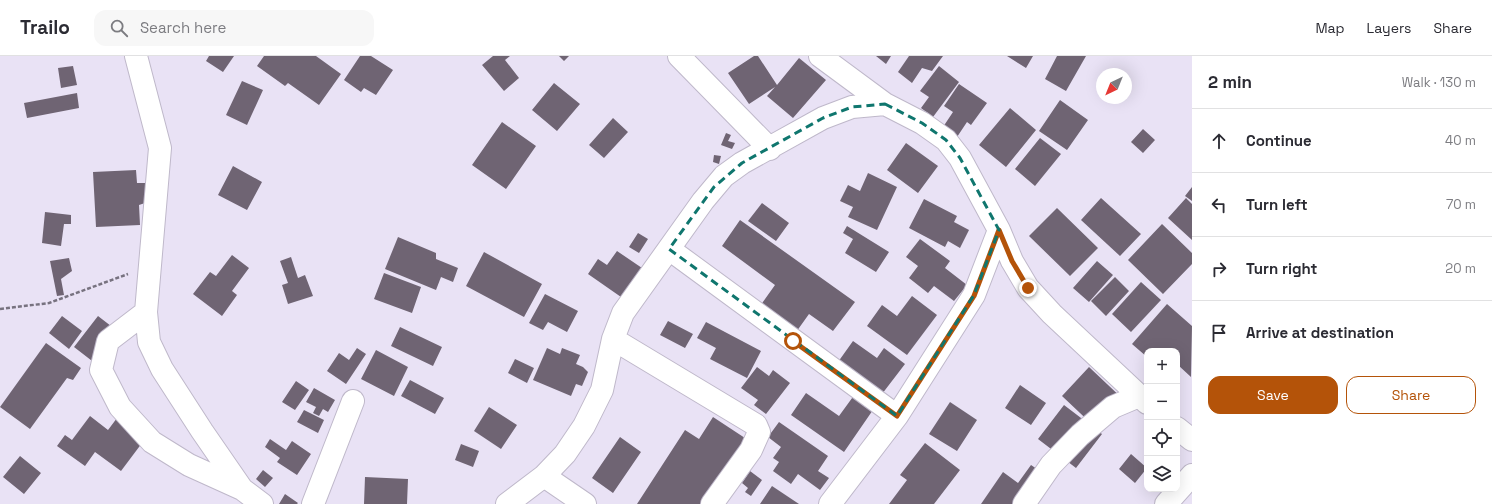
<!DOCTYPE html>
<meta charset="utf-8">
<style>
body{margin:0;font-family:"Space Grotesk",sans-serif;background:#f7f7f7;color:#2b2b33}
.controls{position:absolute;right:12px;bottom:12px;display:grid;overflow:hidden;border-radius:8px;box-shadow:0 4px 16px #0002}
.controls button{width:36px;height:36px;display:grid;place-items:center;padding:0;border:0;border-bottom:1px solid #e1e1e2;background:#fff;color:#2b2b33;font:20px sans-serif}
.compass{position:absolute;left:1096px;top:12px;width:36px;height:36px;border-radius:50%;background:#fff;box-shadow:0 4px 16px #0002;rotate:223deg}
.stop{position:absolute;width:12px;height:12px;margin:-9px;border:3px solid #b45309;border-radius:50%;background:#fff}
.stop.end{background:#b45309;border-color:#fff;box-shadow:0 1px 4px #0008}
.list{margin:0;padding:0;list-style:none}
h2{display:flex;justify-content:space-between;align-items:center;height:52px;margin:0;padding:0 16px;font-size:17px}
h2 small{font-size:13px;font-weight:400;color:#7c7c81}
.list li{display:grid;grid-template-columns:26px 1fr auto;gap:12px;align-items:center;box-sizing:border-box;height:64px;padding:0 16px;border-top:1px solid #e1e1e2}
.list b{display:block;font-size:15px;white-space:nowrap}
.list em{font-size:13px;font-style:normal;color:#7c7c81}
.actions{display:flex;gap:8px;padding:12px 16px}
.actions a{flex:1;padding:9px 0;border:1px solid #b45309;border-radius:12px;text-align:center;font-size:14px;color:#b45309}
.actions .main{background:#b45309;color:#fff}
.icon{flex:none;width:22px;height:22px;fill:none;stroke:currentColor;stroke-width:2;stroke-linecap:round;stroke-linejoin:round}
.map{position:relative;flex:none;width:1192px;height:448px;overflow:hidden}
header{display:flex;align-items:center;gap:24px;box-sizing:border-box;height:56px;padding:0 20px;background:#fff;border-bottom:1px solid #e1e1e2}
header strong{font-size:19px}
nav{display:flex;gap:22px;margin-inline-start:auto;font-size:14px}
.search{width:280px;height:36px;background:#f7f7f7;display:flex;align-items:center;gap:10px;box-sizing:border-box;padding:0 14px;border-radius:12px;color:#7c7c81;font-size:15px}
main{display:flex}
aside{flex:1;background:#fff}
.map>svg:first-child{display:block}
.building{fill:#6f6473}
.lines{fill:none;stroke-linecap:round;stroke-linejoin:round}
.street-casing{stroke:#bfb8ca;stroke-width:24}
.path{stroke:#77727f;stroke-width:2.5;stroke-dasharray:4 2;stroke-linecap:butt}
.street{stroke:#fff;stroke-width:22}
.route{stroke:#b45309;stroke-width:5}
.marked{fill:none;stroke:#0f766e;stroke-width:3;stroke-dasharray:8 5;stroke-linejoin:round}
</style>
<header>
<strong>Trailo</strong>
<div class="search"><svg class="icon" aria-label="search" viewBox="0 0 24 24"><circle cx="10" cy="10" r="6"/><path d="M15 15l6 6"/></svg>Search here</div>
<nav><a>Map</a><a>Layers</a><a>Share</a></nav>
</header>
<main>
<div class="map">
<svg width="1192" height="448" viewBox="0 0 1192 448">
<rect width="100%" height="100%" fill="#e9e2f5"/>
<path class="building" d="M209 0H234L223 16 206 5Z
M264 0H316L341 18 319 49 288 27 285 30 257 10Z
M360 0H371L393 14 376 39 364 32 361 36 344 24Z
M493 0H510L505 4 519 22 504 35 482 9Z
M559 0H569L564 5Z
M754 0H758L777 29 799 2 826 24 793 62 767 40 775 31 749 48 728 17Z
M876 0H891L886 8Z
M909 0H943L932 15 922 12 912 27 898 16Z
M1007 0H1033L1026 12Z
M1057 0H1086L1066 35 1045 23Z
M73 10 77 29 61 32 58 12Z
M939 10 959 26 933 61 921 52 929 41 920 35Z
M242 25 263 34 247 69 226 59Z
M554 27 580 48 557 75 532 54Z
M959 28 987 47 971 69 967 66 957 81 943 71 953 56 944 50Z
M77 37 79 52 27 62 24 47Z
M1060 44 1088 64 1067 94 1039 75Z
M1010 52 1036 74 1006 111 979 89Z
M613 62 628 76 604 102 589 89Z
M502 66 536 90 506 133 472 109Z
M1143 73 1155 84 1143 97 1131 86Z
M726 77 731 79 728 85 735 87 732 93 721 89Z
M1040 82 1061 98 1035 130 1015 113Z
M906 87 938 110 918 137 887 114Z
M714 99 721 100 719 108 713 106Z
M233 110 262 126 247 154 218 139Z
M136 114 137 127H145V147L139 149 140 169 96 171 93 116Z
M868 117 897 131 877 174 848 161 853 151 840 145 848 129 860 135Z
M1192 131V145L1185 140Z
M1101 142 1141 178 1120 200 1081 164Z
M1186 142 1192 148V184L1168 162Z
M924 143 957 160 954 166 969 174 960 192 948 185 945 191 909 172Z
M762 147 789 167 776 185 748 165Z
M1057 152 1098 192 1070 220 1029 180Z
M45 156 71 159V168H64L61 190 42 187Z
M740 164 855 246 833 275 809 258 794 279 758 253 775 229 722 190Z
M1162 168 1192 197V208L1163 238 1128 204Z
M847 170 889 196 876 216 845 197 853 183 843 177Z
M638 177 648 183 639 197 629 191Z
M398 181 436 197V203L458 212 453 226 441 221 436 234 385 213Z
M920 183 950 205 945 212 967 229 954 245 934 230 928 237 909 222 918 210 906 201Z
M617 195 642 212 621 241 588 218 598 203 607 209Z
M484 196 542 228 524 261 466 230Z
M232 199 249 212 232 235 237 239 222 260 193 238 210 216 216 220Z
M291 201 298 222 305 219 313 240 288 248 282 229 288 227 280 205Z
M69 202 72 215 61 223 64 239 57 240 50 205Z
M1097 205 1113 219 1089 246 1073 232Z
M384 217 421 231 412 257 374 243Z
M1115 221 1129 235 1106 260 1091 245Z
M1141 226 1161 244 1131 276 1112 258Z
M545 238 578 255 567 276 548 266 543 274 529 267Z
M912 240 937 259 907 299 867 270 882 249 897 260Z
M1167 248 1192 270 1191 321 1178 309 1177 310V295H1147V301L1132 288Z
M62 260 82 275 69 293 49 277Z
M98 260 120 277 96 308 74 291Z
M668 265 693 278 685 292 660 279Z
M706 266 761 295 747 322 710 303 716 292 697 282Z
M400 271 442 291 433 310 391 290Z
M853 285 877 302 884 292 905 308 882 338 838 306Z
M46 287 81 312 73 324 67 322 30 373 0 351Z
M357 292 366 298 346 328 327 315 339 297 349 304Z
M547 292 560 298 562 292 580 299 576 308 583 311 588 316 582 330 576 328 571 340 533 324Z
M376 294 408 311 394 340 361 323Z
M515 303 534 312 527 327 508 317Z
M757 311 769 320 773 314 790 327 766 358 754 349 758 344 741 332Z
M1089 311 1125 345 1098 374 1062 340Z
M410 324 444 342 435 358 401 340Z
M296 325 309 334 295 354 282 346Z
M1020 329 1046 347 1031 369 1005 352Z
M314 332 335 344 328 356 323 353 319 360 313 357 316 351 306 346Z
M806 337 839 360 855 338 875 351 844 396 791 359Z
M950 346 977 364 957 395 929 378Z
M1064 349 1102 378 1076 412 1038 383Z
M489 351 517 369 501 393 474 375Z
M304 354 324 364 318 377 297 366Z
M90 360 108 374 117 362 145 383 121 415 95 396 85 410 57 390 65 379 72 384Z
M713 361 748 384 721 448H637L685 374 699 383Z
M779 366 828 400 818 415 829 422 820 434 798 418 791 428 773 415 779 406 773 402 781 391 768 381Z
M620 381 641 396 613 437 592 422Z
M270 383 286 394 292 385 311 398 297 419 277 406 280 402 265 391Z
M925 387 960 414 934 448H889L907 424 900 419Z
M461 388 479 395 473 411 455 404Z
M1131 398 1147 412 1135 427 1119 413Z
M20 400 41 417 24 438 3 421Z
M1031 409 1052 423 1034 448H981L1003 416 1018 427Z
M263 414 273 422 265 431 256 423Z
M750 415 762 424 751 440 745 436 748 432 742 427Z
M365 421 408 423 407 448H364Z
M772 430 799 448H760Z
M285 438 298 447 297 448H279Z"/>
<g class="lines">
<g class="street-casing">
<path id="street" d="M136 0 160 92 146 256 149 286 162 313 202 375 242 433 262 448
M679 0 770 93
M820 0 885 48 922 67 946 84 960 102 999 174 1012 205 1028 232 1052 258 1147 347
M669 193 897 360
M146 256 108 285 101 314 120 351 152 386 189 409 242 433
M613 283 756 369 759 376 751 394 712 448
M1177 372 1192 384
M544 420 585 448
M313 448 353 345
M507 448 544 420 565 398 584 370 602 334 613 283 623 257 703 145 724 120 742 107 823 62 852 51 885 48
M830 448 897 360 974 239 999 174
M1024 448 1051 409 1080 379 1113 351 1139 340
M1166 448 1192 419"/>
</g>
<path class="path" d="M0 253 49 247 128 218"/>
<use href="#street" class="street"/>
</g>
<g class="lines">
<path class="route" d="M793 285 897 360 974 240 999 174 1012 205 1028 232"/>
</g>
<path class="marked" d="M885 48 922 67 946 84 960 102 999 174 974 239 897 360 669 193 714 131 742 107 823 62 852 51Z"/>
</svg>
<div class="controls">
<button>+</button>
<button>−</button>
<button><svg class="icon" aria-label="locate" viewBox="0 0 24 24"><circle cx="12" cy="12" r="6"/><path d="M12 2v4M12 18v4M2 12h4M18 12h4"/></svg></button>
<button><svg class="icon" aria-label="layers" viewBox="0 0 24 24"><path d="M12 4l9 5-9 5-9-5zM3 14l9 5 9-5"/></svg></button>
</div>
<svg class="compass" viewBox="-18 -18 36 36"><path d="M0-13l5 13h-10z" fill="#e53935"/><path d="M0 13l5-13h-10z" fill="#7c7c81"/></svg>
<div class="stop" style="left:793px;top:285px"></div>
<div class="stop end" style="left:1028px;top:232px"></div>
</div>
<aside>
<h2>2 min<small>Walk · 130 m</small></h2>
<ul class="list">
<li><svg class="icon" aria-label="ahead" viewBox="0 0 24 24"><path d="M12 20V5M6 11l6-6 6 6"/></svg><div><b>Continue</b></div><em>40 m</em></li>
<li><svg class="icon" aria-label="left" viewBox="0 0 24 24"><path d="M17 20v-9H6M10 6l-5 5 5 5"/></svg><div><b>Turn left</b></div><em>70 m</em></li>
<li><svg class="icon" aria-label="right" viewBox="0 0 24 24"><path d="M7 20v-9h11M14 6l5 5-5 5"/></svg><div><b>Turn right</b></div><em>20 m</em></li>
<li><svg class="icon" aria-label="arrive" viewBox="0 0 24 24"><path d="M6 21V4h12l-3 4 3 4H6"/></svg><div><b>Arrive at destination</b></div></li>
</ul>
<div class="actions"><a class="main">Save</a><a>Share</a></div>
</aside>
</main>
